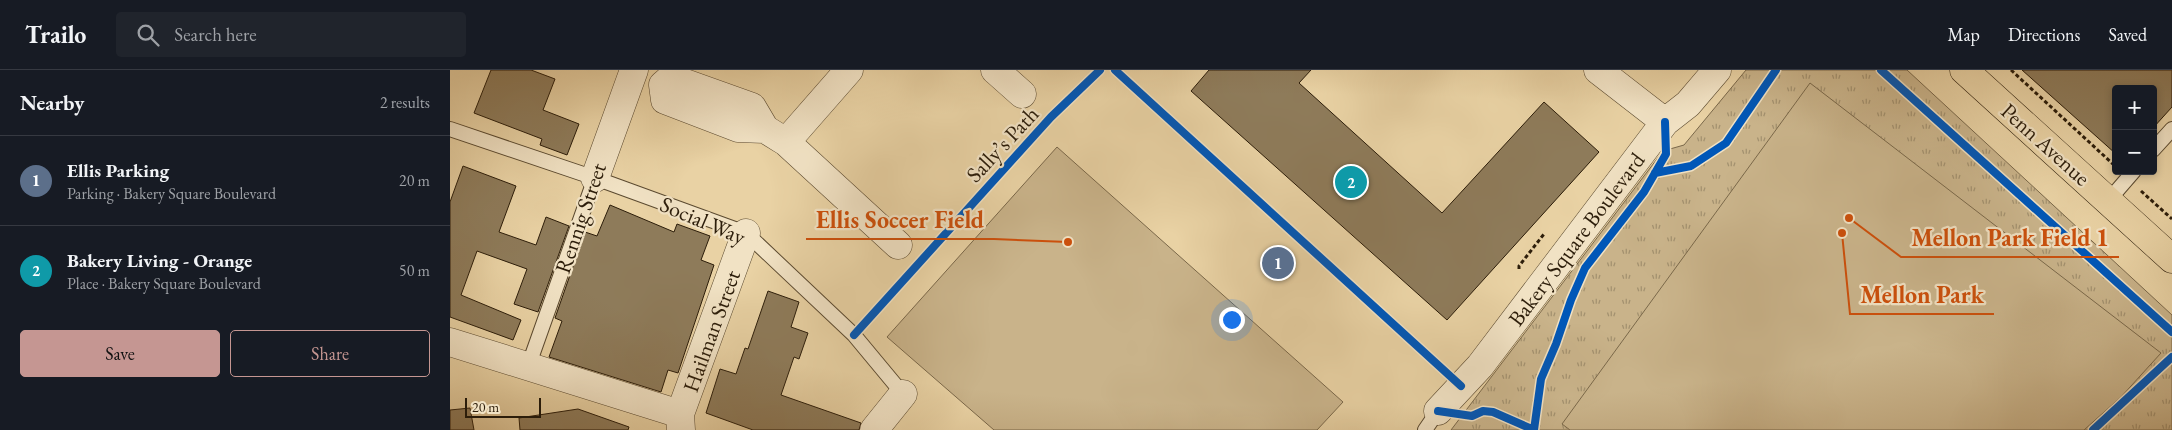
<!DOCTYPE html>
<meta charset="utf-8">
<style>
body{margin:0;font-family:"EB Garamond",serif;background:#20242c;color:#f1f3f6}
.controls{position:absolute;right:15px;top:15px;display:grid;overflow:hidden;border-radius:5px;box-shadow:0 2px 8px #0003}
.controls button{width:45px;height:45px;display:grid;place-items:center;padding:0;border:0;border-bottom:1px solid #363941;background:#171b24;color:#f1f3f6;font:25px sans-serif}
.scale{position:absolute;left:15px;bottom:12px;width:76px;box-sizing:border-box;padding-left:5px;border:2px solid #2c1d0a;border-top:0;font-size:14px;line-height:18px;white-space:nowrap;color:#2c1d0a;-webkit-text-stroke:4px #f1e2c4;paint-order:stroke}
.you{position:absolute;left:781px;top:249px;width:18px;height:18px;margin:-12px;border:4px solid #fff;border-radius:50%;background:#1a73e8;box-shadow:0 0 0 8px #1a73e833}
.badge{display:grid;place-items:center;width:32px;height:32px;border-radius:50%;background:#c59692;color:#fff;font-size:16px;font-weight:700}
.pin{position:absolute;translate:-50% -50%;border:2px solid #fff;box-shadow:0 1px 5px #0006}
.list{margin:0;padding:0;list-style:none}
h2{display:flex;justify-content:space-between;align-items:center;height:65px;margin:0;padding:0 20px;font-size:21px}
h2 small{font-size:16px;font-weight:400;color:#9ea1a6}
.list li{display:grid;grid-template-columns:32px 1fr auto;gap:15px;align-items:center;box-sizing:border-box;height:90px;padding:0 20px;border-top:1px solid #363941}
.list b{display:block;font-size:19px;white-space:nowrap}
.list p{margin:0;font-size:16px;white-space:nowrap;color:#9ea1a6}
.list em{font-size:16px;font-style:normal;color:#9ea1a6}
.actions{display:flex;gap:10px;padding:15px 20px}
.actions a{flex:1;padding:11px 0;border:1px solid #c59692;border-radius:5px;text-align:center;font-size:18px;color:#c59692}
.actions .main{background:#c59692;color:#111}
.icon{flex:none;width:28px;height:28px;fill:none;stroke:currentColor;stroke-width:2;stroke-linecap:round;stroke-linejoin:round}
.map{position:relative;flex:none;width:1722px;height:360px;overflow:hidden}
header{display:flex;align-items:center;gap:30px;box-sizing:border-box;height:70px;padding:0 25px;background:#171b24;border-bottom:1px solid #363941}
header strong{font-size:24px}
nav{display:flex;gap:28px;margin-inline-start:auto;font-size:18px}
.search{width:350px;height:45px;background:#20242c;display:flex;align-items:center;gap:12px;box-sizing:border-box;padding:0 18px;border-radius:5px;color:#9ea1a6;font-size:19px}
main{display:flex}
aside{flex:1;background:#171b24}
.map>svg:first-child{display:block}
.park{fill:url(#park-tufts);stroke:#7a684a}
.pitch{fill:#c9b38a;stroke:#7a684a}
.building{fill:#8e7b5a;stroke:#2c1d0a}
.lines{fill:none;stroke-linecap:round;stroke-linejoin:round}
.lane-casing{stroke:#5b4a30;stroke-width:16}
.street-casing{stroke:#5b4a30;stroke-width:29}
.primary-casing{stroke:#2c1d0a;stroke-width:29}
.path{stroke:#2c1d0a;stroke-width:3;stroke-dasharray:4 2.5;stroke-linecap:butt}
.lane{stroke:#f1e2c4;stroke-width:14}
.street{stroke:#f1e2c4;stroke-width:28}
.primary{stroke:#e9d2a4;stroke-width:28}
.cycleway-casing{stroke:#f1e2c4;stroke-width:11}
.cycleway{stroke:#0057b8;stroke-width:8}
.labels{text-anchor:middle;stroke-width:4.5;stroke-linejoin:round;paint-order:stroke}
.street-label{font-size:22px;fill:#2c1d0a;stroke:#f1e2c4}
.leader{fill:none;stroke:#cc500c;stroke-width:2}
.callout-dot{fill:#cc500c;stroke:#f1e2c4;stroke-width:2}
.callout-label{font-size:24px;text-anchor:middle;font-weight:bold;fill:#cc500c;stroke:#f1e2c4;stroke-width:4.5;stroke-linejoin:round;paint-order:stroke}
</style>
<header>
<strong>Trailo</strong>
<div class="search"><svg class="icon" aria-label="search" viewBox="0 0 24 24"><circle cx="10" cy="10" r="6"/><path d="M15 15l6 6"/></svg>Search here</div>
<nav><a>Map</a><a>Directions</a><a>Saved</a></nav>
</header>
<main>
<aside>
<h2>Nearby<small>2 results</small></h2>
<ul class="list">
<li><span class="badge" style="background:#5c6f8a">1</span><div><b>Ellis Parking</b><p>Parking · Bakery Square Boulevard</p></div><em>20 m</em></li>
<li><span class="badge" style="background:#0f9aa8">2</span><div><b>Bakery Living - Orange</b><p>Place · Bakery Square Boulevard</p></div><em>50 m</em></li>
</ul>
<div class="actions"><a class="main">Save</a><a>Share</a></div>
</aside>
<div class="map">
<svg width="1722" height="360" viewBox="0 0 1722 360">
<defs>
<pattern id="park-tufts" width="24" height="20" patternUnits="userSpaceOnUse" patternTransform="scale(1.25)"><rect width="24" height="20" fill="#c9b38a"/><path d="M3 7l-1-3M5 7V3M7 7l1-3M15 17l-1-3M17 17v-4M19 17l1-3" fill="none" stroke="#a3916f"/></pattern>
</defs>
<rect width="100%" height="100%" fill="#e9d2a4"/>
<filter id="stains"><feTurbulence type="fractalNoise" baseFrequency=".004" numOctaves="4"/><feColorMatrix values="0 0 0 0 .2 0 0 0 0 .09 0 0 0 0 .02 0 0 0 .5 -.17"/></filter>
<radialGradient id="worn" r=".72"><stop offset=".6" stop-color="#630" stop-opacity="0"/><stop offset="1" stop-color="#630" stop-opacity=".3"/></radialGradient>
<path class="park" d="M1296 0H1457L1722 245V360H1001L1213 81 1234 75Z"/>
<path class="pitch" d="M1360 13 1711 283 1671 327 1634 360H1120L1112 354Z
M607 77 893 332 867 360H544L437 267Z"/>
<path class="building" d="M41 0H81L105 9 93 40 129 54 117 85 90 75 92 69 24 43Z
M759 0H861L849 13 992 143 1094 32 1149 82 997 250 741 21Z
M1572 0H1722V37L1703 58V19H1666V84Z
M13 96 66 116 49 162 86 175 96 147 119 156 88 242 64 234 77 199 27 181 11 225 71 250 63 270 0 247V132Z
M160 135 224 162 227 154 260 166 251 190 264 195 228 303 218 300 211 322 99 287 112 251 105 248 135 162 147 166Z
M318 221 349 232 341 257 358 263 349 289 344 287 331 325 411 353 409 360H303L256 343 270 299 286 304 295 278 298 279Z
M20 338 24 360H0V340Z
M128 339 179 357 178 360H70L69 348Z"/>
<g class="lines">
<g class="lane-casing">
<path id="lane" d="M0 59 145 108 296 163 404 265 453 324
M1703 80 1722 59
M1658 131 1684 101
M78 297 145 108
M975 360 988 341"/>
</g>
<g class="street-casing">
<path id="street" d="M545 0 572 24
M1148 0 1215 52
M315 59 288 58 215 30 213 15 221 8 302 37 315 59 336 72 448 175
M336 72 399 0
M145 108 184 0
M0 272 230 344
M988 341 1030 296 1215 52 1238 34 1267 0
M231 360 230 344 296 163
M424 360 453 324"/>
</g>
<g class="primary-casing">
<path id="primary" d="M1514 0 1722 189"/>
</g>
<path class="path" d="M1561 0 1664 95
M1691 121 1722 149
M1069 199V196L1094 164"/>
<use href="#lane" class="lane"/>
<use href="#street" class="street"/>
<use href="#primary" class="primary"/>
<g class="cycleway-casing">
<path id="cycleway" d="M665 0 1011 316
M1431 0 1722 262
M1205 103 1241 96 1276 73 1326 0
M404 265 601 47 650 0
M988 341 1022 346 1033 341 1043 342 1084 360
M1084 360 1091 309 1106 274 1121 230 1135 198 1194 122 1216 84 1215 52
M1643 360 1722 287"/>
</g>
<use href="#cycleway" class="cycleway"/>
</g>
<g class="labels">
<g class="street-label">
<text transform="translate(552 74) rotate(-47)" y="8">Sally’s Path</text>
<text transform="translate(1596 74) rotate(42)" y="8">Penn Avenue</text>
<text transform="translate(130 148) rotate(-71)" y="8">Rennig Street</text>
<text transform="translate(253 150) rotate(23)" y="8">Social Way</text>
<text transform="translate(1126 169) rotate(-53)" y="8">Bakery Square Boulevard</text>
<text transform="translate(261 261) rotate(-70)" y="8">Hailman Street</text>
</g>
</g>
<path class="leader" d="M618 172L544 169H356M1399 148L1451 187H1669M1392 163L1400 244H1544"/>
<g class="callout-dot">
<circle cx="618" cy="172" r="5"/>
<circle cx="1399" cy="148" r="5"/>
<circle cx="1392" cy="163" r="5"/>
</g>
<g class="callout-label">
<text x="450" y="158">Ellis Soccer Field</text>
<text x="1560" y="176">Mellon Park Field 1</text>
<text x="1472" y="233">Mellon Park</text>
</g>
<rect width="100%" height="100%" filter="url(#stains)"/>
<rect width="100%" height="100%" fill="url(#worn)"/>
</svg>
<div class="controls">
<button>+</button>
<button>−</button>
</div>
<div class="scale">20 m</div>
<div class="you"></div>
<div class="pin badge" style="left:828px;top:193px;background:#5c6f8a">1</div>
<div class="pin badge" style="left:901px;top:112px;background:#0f9aa8">2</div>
</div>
</main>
